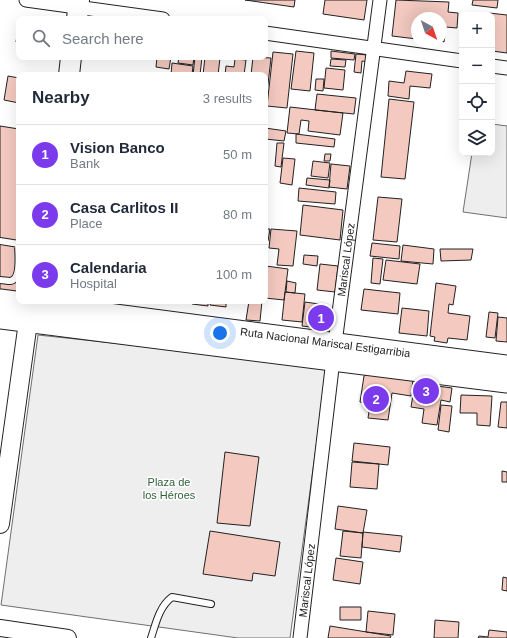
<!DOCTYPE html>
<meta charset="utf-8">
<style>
body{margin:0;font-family:Helvetica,sans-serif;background:#f6f6f7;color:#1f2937}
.controls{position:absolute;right:12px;top:12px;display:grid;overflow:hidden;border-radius:8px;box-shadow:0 4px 16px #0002}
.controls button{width:36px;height:36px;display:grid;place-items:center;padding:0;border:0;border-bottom:1px solid #e0e1e3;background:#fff;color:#1f2937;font:20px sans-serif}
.compass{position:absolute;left:411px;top:12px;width:36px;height:36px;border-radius:50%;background:#fff;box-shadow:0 4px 16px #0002;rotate:140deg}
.you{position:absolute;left:220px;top:333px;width:14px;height:14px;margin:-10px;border:3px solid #fff;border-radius:50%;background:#1a73e8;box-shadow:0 0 0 6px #1a73e833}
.badge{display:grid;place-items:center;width:26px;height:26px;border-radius:50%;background:#7c3aed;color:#fff;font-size:13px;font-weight:700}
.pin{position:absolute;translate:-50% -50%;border:2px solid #fff;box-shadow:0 1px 4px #0006}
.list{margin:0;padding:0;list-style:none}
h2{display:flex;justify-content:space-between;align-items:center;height:52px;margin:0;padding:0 16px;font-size:17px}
h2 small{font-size:13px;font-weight:400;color:#747a83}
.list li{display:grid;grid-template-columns:26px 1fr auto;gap:12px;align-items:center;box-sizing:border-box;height:60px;padding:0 16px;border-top:1px solid #e0e1e3}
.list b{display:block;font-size:15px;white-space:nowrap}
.list p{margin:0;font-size:13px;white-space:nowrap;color:#747a83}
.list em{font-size:13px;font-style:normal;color:#747a83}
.icon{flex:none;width:22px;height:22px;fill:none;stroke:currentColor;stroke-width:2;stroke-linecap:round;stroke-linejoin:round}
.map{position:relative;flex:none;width:507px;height:638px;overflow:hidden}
.search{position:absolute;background:#fff;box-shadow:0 4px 16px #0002;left:16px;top:16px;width:252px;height:44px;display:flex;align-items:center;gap:10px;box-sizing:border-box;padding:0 14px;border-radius:8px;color:#747a83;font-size:15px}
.panel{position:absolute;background:#fff;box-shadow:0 4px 16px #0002;left:16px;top:72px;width:252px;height:232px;border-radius:8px}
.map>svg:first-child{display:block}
.green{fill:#eee;stroke:#6f6f6f}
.building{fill:#f3c9c0;stroke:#222}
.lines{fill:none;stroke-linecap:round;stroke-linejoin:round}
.service-casing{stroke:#222;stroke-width:8}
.minor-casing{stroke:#222;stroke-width:15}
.tertiary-casing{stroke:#222;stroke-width:18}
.secondary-casing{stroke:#222;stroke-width:20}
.primary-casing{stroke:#222;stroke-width:22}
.trunk-casing{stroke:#222;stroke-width:23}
.service{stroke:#fff;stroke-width:6}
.minor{stroke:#fff;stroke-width:13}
.tertiary{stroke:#fff;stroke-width:16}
.secondary{stroke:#fff;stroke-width:18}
.primary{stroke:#fff;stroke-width:20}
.trunk{stroke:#fff;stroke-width:21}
.labels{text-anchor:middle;stroke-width:3;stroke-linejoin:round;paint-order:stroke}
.street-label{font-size:11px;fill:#222;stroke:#fff}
.park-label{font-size:11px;fill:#2f5e38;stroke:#fff}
</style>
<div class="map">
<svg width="507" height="638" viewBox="0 0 507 638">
<rect width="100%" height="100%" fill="#fff"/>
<path class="green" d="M492 124 507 126V218L463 212 472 153H492Z
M38 335 327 366 290 638H238L1 605Z"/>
<path class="building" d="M245 0H295L294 7Z
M325 0H367L364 20 323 14Z
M396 0 449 2 448 12 458 13 457 28 446 27 444 42 441 41V18H417V39L392 36Z
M473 0H498L497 8 472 5Z
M489 13 507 15V53L492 51V15H489Z
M19 23V43L16 42Z
M296 51 314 53 310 91 291 89Z
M331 51 355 54 354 60 331 58Z
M273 52 293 54 287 108 267 106Z
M356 54 368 55V62L362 61 361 73 354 72Z
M157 57H171L169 69 156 67Z
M179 57H194L193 65 178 63Z
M195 57H202L200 75H193Z
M205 57 220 58 218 75H203Z
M253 57 271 58 265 110V75H251Z
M235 59 246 60 244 75H225L226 66 234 67Z
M331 59 346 60 345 67 330 66Z
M172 63 193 66 192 75H171Z
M326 68 345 70 343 90 324 88Z
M406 71 432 74 430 88 410 86 409 99 388 96 389 81 404 83Z
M8 76 19 78V103L4 100Z
M316 79H324L323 91 315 90Z
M317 94 356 98 354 114 315 110Z
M389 99 414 102 405 179 381 177Z
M290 107 343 113 340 135 308 131 309 121 301 120 299 134 287 133Z
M0 126 19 129V277L17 294 0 292Z
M265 128 286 131 284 141 265 139Z
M296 134 335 139 334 147 296 143Z
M277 143H284L281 167 275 166Z
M325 154H331L330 161H324Z
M283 158 295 159 292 185 280 183Z
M313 161 330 163 328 178 311 176Z
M331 164 350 166 347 189 329 187Z
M307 178 330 180 329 188 306 185Z
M299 188 336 192 335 204 298 201Z
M378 197 402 199 397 242 373 240Z
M303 205 343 210 340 240 300 235Z
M265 229H270L268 241H265Z
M271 229 297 231 293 266 277 265 279 249 269 248Z
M372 243 400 246 399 259 370 256Z
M403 245 434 249 433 264 401 261Z
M440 249H473L471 260 441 261Z
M304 255 318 256 317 266 303 264Z
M373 258 383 259 380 284 371 283Z
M386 260 420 264 417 284 383 280Z
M320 264 338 266 335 292 317 290Z
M266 266 288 269 284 300 265 298Z
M287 281 296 283 295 293 286 292Z
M436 283 456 286 453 305 449 304 448 313 470 316 467 340 448 338 447 343 434 341 435 337 430 336Z
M364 289 400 293 398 314 361 310Z
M285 292 305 294 302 322 282 320Z
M193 301H208V306L192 304Z
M211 301H226V307L210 305Z
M249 301H262L260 321 246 320Z
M305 302 319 304 318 311 330 313 328 329 302 326Z
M402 308 429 311 427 336 399 333Z
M489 312 498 313 495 338 486 337Z
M498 317 507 318V342L496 341Z
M370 372 413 380 411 396 392 393 388 420 368 418 370 405 360 402 364 376Z
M415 383 452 388 450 402 441 400 437 425 422 423 424 409 411 407Z
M461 395 492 396 490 426 477 425V413H460Z
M501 402H507V428L498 427Z
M441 405 452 406 449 432 438 430Z
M354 443 390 447 388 465 352 461Z
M225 452 259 457 250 526 217 523Z
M352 462 379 464 377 489 350 487Z
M502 471 507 472V482H502Z
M338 506 367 510 363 533 335 529Z
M210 531 280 542 275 576 253 573 252 581 203 574Z
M343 531 363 533 361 558 340 556Z
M363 532 402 536 400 552 362 547Z
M336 558 363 562 360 584 333 580Z
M503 577 507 578V591L502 590Z
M340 607H361V620H340Z
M368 611 395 614 393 635 366 632Z
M435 620 459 622 458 638H434Z
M330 626 391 636 390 638H328Z
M489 630 507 632V638H478L479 636 488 637Z"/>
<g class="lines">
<g class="service-casing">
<path id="service" d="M0 241 19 244
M0 280C3 280 7 281 10 281 22 280 18 253 18 244
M151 638C156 623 159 607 172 597L211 604"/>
</g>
<g class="minor-casing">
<g id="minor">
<path d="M26 0 163 19"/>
<path d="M265 33 462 61"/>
<path d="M492 66 507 68"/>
<path id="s1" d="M300 638 335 343 380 0"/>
</g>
</g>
<g class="tertiary-casing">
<path id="tertiary" d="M0 628 68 638"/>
</g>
<g class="secondary-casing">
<path id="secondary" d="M0 524 28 322"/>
</g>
<g class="primary-casing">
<path id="primary" d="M77 19 79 0
M69 75 71 57"/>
</g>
<g class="trunk-casing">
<g id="trunk">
<path id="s2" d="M0 300 507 366"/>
<path d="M0 318 507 382"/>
</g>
</g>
<use href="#service" class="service"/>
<use href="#minor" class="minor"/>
<use href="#tertiary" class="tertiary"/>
<use href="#secondary" class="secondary"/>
<use href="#primary" class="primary"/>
<use href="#trunk" class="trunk"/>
</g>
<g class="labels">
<g class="street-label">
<text dy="4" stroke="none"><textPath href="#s1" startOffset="381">Mariscal López</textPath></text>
<text dy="4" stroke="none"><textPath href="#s2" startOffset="328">Ruta Nacional Mariscal Estigarribia</textPath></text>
<text dy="4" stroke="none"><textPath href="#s1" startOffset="58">Mariscal López</textPath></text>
</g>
<g class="park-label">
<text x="169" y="486">Plaza de<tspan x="169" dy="13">los Héroes</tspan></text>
</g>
</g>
</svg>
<div class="controls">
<button>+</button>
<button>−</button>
<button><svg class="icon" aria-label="locate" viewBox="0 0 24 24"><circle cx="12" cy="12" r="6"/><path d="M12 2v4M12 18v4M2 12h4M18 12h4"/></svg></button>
<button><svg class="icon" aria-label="layers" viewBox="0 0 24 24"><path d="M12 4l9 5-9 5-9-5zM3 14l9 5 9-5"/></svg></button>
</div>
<svg class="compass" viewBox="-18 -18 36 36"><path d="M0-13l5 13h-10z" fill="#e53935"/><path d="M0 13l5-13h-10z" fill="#747a83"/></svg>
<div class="you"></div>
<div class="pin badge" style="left:321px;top:318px">1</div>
<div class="pin badge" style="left:376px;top:399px">2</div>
<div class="pin badge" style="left:426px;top:391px">3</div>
<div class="search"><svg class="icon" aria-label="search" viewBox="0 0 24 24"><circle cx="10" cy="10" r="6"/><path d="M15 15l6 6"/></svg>Search here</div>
<section class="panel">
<h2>Nearby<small>3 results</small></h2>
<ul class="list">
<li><span class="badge">1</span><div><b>Vision Banco</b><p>Bank</p></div><em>50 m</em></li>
<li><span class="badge">2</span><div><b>Casa Carlitos II</b><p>Place</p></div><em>80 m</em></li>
<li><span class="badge">3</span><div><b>Calendaria</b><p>Hospital</p></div><em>100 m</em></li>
</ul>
</section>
</div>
